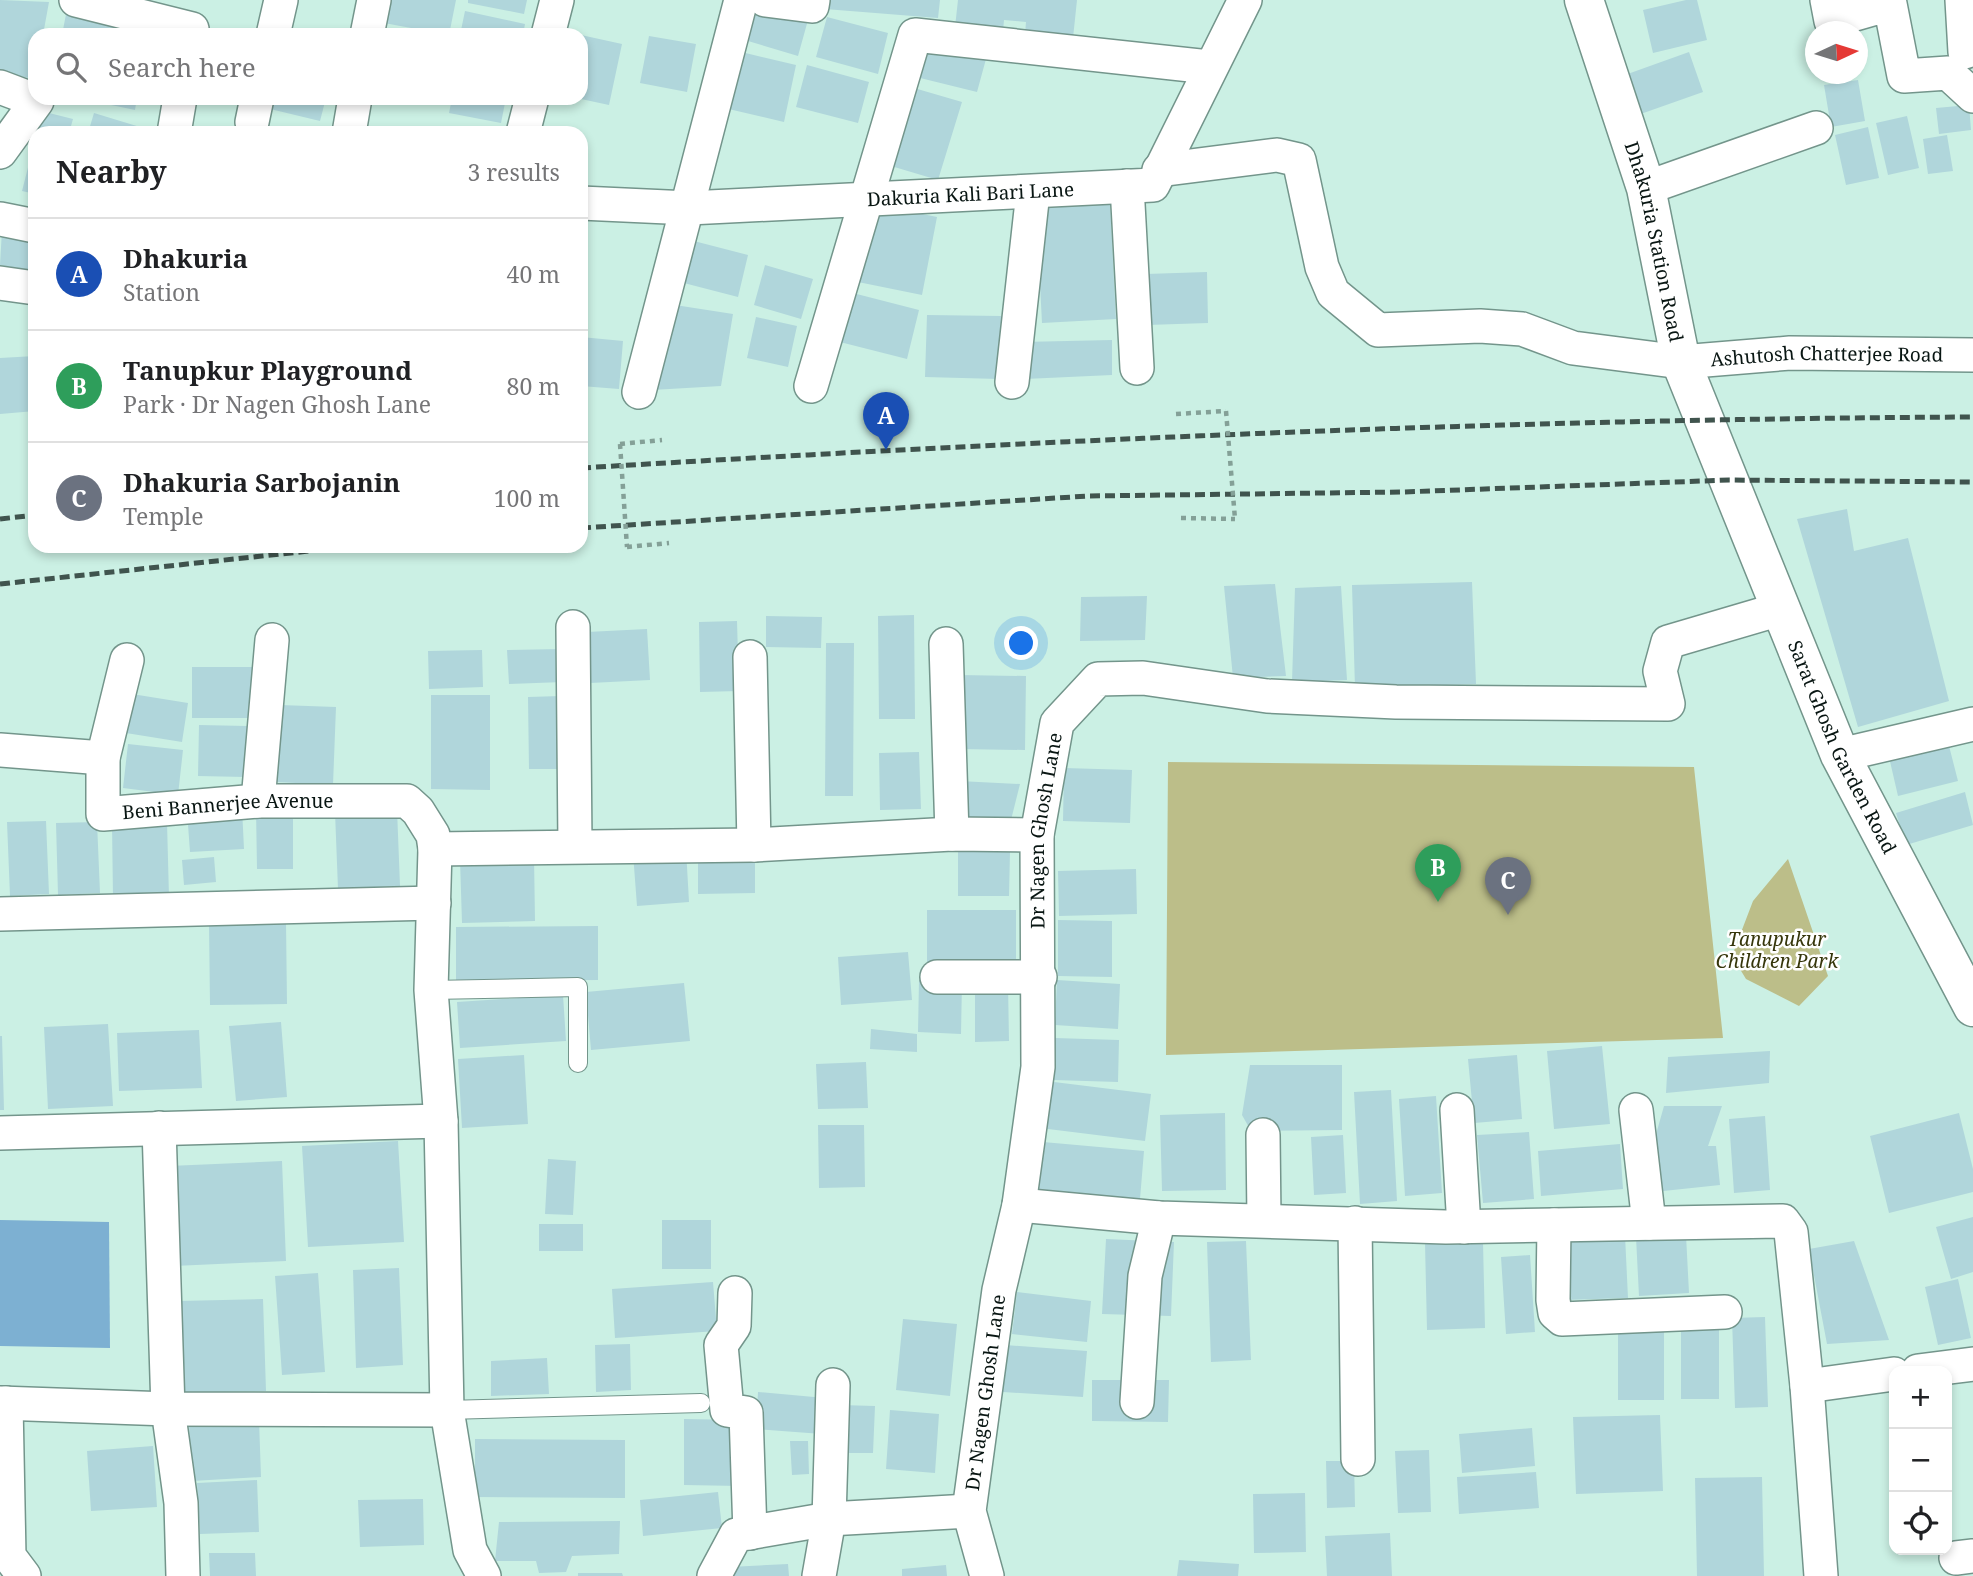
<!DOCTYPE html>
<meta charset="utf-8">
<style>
body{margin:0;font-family:"Noto Serif",serif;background:#f6f6f6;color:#202124}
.controls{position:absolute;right:21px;bottom:21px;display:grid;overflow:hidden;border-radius:14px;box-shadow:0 4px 10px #0003}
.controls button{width:63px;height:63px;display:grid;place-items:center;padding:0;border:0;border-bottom:2px solid #e0e0e0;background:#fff;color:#202124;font:35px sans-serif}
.compass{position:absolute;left:1805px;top:21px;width:63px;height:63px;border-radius:50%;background:#fff;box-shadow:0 4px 10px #0003;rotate:86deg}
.you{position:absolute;left:1022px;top:644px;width:24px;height:24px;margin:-18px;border:5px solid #fff;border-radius:50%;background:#1a73e8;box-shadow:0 0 0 10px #1a73e833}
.badge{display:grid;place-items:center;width:46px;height:46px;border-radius:50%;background:#b344a2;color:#fff;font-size:23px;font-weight:700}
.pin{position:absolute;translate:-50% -58px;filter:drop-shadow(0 2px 4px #0008)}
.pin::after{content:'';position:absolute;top:37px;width:24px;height:21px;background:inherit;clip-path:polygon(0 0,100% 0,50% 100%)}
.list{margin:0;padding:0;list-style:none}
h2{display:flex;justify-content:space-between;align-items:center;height:91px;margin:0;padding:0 28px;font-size:30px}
h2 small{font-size:23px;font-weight:400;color:#757577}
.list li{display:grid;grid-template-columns:46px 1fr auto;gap:21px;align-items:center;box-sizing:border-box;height:112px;padding:0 28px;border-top:2px solid #e0e0e0}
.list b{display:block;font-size:26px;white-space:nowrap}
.list p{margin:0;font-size:23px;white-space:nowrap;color:#757577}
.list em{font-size:23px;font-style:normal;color:#757577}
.icon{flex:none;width:38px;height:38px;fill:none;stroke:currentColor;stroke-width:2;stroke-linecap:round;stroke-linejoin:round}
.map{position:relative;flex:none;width:1973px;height:1576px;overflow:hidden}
.search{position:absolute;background:#fff;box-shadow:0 4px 10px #0003;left:28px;top:28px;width:560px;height:77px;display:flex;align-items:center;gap:18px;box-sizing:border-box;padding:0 24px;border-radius:21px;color:#757577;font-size:26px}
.panel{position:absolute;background:#fff;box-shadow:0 4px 10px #0003;left:28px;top:126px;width:560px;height:427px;border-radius:21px}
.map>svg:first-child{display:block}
.green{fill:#bcbe89}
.water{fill:#7db0d2}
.building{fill:#b0d6db}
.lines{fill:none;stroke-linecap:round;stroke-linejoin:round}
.lane-casing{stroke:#73958b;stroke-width:20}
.street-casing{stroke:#73958b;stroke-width:36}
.secondary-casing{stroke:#73958b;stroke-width:41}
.path{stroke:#84a097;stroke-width:4.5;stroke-dasharray:5 5;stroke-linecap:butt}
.lane{stroke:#fff;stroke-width:18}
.street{stroke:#fff;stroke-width:33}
.secondary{stroke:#fff;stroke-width:38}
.rail{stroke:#40544e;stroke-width:5;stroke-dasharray:10 5;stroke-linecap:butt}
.path-bridge{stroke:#84a097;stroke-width:4.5;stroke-dasharray:5 5;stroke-linecap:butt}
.labels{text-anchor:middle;stroke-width:5;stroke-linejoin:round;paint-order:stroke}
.street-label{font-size:19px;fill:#091613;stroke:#fff}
.park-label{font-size:19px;font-style:italic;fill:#36360b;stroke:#fff}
</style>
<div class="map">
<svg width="1973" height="1576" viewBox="0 0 1973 1576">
<rect width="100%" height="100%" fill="#cbf0e4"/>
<path class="green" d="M1168 762 1694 767 1723 1038 1166 1055Z
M1788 859 1828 976 1799 1006 1746 979 1732 956 1753 901Z"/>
<path class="water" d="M0 1220 109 1222 110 1348 0 1346Z"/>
<path class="building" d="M0 0 49 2 43 35H35L34 79 0 72Z
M388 0H456L449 35 384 23Z
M468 0H527L524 14 468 3Z
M826 0H940L938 18 825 9Z
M958 0H1077L1073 38 1025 34 1026 22 1004 20 1003 31 955 27Z
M1686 0H1697L1707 40 1653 53 1643 10Z
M749 3 808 20 798 56 738 38Z
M67 9 149 35H62Z
M465 11 525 24 523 35H460Z
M827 17 888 33 878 74 816 57Z
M581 35 622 44 609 105 581 99Z
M649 36 696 44 687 92 640 83Z
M920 42 986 59 977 92 912 76Z
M733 50 796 65 784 122 720 107Z
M1689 52 1703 92 1635 116 1622 76Z
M807 65 869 82 858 123 796 107Z
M1858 80 1865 121 1831 127 1824 85Z
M914 88 962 102 938 180 891 166Z
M78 98H137L135 110Z
M268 98H326L320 121 266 108Z
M452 98H506L501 123 449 113Z
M1969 105 1971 130 1939 134 1936 108Z
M41 111 73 119 69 133H35Z
M94 113 140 127 139 133H88Z
M1907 116 1919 168 1888 175 1876 123Z
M1868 127 1879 178 1846 185 1835 135Z
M1947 135 1953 171 1928 174 1923 139Z
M35 140V194L22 191Z
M1110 202 1116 319 1042 323 1036 205Z
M874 204 937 217 922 295 858 282Z
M2 230 35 235V271L0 265Z
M690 240 748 255 738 297 680 282Z
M765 265 813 279 801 319 754 305Z
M1207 272 1208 323 1147 325 1146 274Z
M845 291 919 310 907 359 832 340Z
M675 305 733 314 721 386 652 390Z
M927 315 1001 316 999 379 925 377Z
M756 317 797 326 788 367 747 358Z
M581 337 623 341 619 389 581 386Z
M1112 340V375L1025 379 1022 342Z
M35 356V411L0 414V358Z
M1847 509 1854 551 1908 538 1949 701 1858 727 1797 519Z
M1472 582 1476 684 1355 688 1352 585Z
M1275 584 1286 676 1233 678 1224 586Z
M1341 586 1347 680 1292 682 1295 588Z
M1147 596 1145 640 1080 641 1081 597Z
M914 615 915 719H879L878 616Z
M766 616 822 617 821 648 766 647Z
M737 621 739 691 700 692 699 622Z
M647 629 650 680 590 683 587 632Z
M826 643H854L853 796H825Z
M562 649 563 682 509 684 507 650Z
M482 650 483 687 429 689 428 651Z
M192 667H260V718H192Z
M959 675 1026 676 1025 750 958 749Z
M132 694 188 703 182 742 126 733Z
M431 695H490V790L431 789Z
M561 696V769H529L528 697Z
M280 705 336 707 333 785 277 782Z
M199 725 247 726 246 777 198 776Z
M1948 742 1958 781 1898 796 1889 757Z
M128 744 183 750 178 795 123 788Z
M919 752 921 809 880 810 879 753Z
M1064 768 1132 770 1130 823 1063 821Z
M959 781 1020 784 1009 828 960 827Z
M1965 792 1973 825 1906 845 1896 813Z
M242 808 244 849 190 852 187 811Z
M256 809H293V869H257Z
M397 809 400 886 338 889 335 812Z
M46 821 49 894 10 896 7 822Z
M97 822 100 893 58 895 56 823Z
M167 822 169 897 113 898 112 823Z
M686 849 689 902 637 906 633 853Z
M698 850 755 851V893L698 894Z
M958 852H1010L1009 896H958Z
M214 857 216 882 184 885 182 860Z
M534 857 535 921 462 923 460 859Z
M1136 869 1137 914 1059 916 1058 871Z
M927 910H1016V964L927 965Z
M1058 920 1112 921V977L1058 976Z
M286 922 287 1004 210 1005 209 923Z
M598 926V980L456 981V927Z
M908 952 912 1000 841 1005 838 957Z
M919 980 962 982 961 1034 918 1032Z
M1057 980 1120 984 1118 1029 1055 1025Z
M684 983 690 1041 591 1050 586 992Z
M1008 983 1009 1041 975 1042V984Z
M563 995 566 1041 460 1048 457 1002Z
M281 1022 287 1097 236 1101 229 1026Z
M108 1024 113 1106 48 1109 44 1027Z
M871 1029 917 1034V1052L870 1049Z
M199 1030 202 1088 119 1091 117 1033Z
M0 1036H2L4 1110H0Z
M1055 1038 1119 1040 1118 1082 1054 1080Z
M1602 1046 1610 1124 1554 1129 1547 1051Z
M1770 1051 1769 1083 1666 1093 1668 1057Z
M524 1055 528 1124 462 1128 458 1059Z
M1517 1055 1522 1119 1474 1123 1468 1059Z
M866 1062 868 1108 818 1109 816 1064Z
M1250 1065H1342V1130L1251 1131 1242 1115Z
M1046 1081 1151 1094 1145 1141 1040 1128Z
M1391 1090 1397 1201 1360 1204 1354 1092Z
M1436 1096 1442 1193 1405 1196 1399 1099Z
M1664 1106H1722L1708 1146H1716L1720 1185 1654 1192 1651 1152Z
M1225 1113 1226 1190 1162 1191 1160 1115Z
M1959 1113 1973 1169V1192L1889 1213 1870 1136Z
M1765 1116 1770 1190 1734 1193 1729 1119Z
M818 1125H864L865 1187 819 1188Z
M1529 1132 1534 1199 1483 1203 1477 1135Z
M1343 1135 1346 1193 1314 1195 1311 1137Z
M398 1141 404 1242 308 1247 302 1146Z
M1043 1142 1144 1151 1140 1199 1039 1190Z
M1620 1144 1623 1189 1541 1196 1538 1151Z
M548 1159 576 1161 573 1215 545 1214Z
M282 1161 286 1261 174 1266 169 1166Z
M1973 1217V1272L1951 1279 1936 1227Z
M662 1220H711V1269H662Z
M539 1224H583V1251H539Z
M1625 1235 1628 1298 1563 1300 1560 1239Z
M1686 1235 1689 1293 1639 1296 1636 1237Z
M1106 1239 1174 1242 1171 1316 1102 1314Z
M1246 1241 1251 1360 1211 1362 1207 1242Z
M1854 1241 1889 1340 1827 1344 1809 1249Z
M1483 1242 1485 1328 1427 1330 1425 1243Z
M1530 1255 1535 1332 1506 1334 1501 1257Z
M399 1268 403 1365 356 1368 353 1270Z
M318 1273 325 1372 282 1375 275 1276Z
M1958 1279 1971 1338 1938 1345 1925 1287Z
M713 1282 717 1331 615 1338 612 1289Z
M1017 1292 1091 1301 1087 1342 1012 1334Z
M263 1299 266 1391 181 1393 179 1301Z
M1765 1317 1768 1407 1735 1408 1732 1318Z
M903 1319 957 1324 950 1396 896 1390Z
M1681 1321H1719V1399H1681Z
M1618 1323H1664V1400H1618Z
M630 1344 631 1390 596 1392 595 1345Z
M1005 1345 1087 1351 1083 1397 1003 1392Z
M547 1358 549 1394 491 1396V1361Z
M1092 1380H1169L1168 1422 1092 1421Z
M758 1392 825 1398 822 1434 756 1429Z
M840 1405 875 1406 873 1453H839Z
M890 1410 939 1414 935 1473 886 1469Z
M1660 1415 1663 1491 1576 1494 1573 1417Z
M684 1419 740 1420V1486L684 1485Z
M259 1420 261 1477 192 1481 189 1424Z
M1532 1428 1535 1466 1462 1473 1459 1434Z
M475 1439 625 1440V1498L475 1497Z
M790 1441H808L809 1474 792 1475Z
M153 1446 157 1507 91 1511 87 1451Z
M1429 1450 1431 1512 1398 1513 1395 1451Z
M1326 1461H1354L1355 1507 1327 1508Z
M1536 1472 1539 1508 1459 1514 1457 1477Z
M1762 1477 1764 1576H1697L1695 1478Z
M257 1480 259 1532 200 1534 197 1483Z
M718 1492 722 1528 643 1536 640 1500Z
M1305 1493 1306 1552 1254 1553 1253 1494Z
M423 1499 424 1545 360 1547 358 1500Z
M620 1521 619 1554 572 1556 566 1572 539 1573 536 1561H495L499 1522Z
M1390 1533 1392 1576H1327L1325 1536Z
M209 1553H255L256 1576H210Z
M1179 1560 1239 1564 1238 1576H1177Z
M788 1564 789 1576H730V1567Z
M946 1565 947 1576H902V1569Z
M578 1573H622L623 1576H578Z"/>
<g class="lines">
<g class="lane-casing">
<path id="lane" d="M431 990 578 987V1063
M447 1410 701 1403"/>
</g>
<g class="street-casing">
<g id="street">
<path d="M76 0 192 29"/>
<path d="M765 0 812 6 813 0"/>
<path d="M1827 0 1831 21 1890 4 1904 76 1948 73 1973 96"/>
<path d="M1962 0 1965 52"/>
<path d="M273 35 281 0"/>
<path d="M367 35 374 0"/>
<path d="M548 35 557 0"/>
<path d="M0 87 37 101 0 152"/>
<path d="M252 122 257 98"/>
<path d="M174 133 180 98"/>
<path d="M349 133 355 98"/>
<path d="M523 133 532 98"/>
<path id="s1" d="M1159 170 1277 155 1299 160 1322 267 1333 293 1378 330 1480 326 1522 329 1573 348 1681 362 1790 353 1973 355"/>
<path d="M1127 186 1137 368"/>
<path d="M1646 188 1816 128"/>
<path id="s2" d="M581 203 689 208 1153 185 1245 0"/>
<path d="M0 219 35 226"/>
<path d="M0 283 35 288"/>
<path d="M1012 382 1033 192"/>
<path d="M811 386 915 35 1209 67"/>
<path d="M639 392 741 0"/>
<path d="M573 627 575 846"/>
<path d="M946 644 952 834"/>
<path d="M750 657 754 845"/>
<path id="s3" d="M127 660 103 758V814L258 801H407L418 811 433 835 435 849 431 990 441 1121 447 1410 470 1550 484 1576"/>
<path d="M0 750 103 758"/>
<path d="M1840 755 1973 724"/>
<path d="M258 801 272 640"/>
<path d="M435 849 754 845 952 834 1037 835"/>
<path d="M0 914 434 903"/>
<path d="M937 977H1040"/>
<path d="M1457 1110 1464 1227"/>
<path d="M1636 1110 1649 1223"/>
<path d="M159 1128 168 1409 181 1503 183 1576"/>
<path d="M0 1133 441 1121"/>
<path d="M1263 1135 1264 1220"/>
<path d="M1019 1205 1159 1218 1446 1227 1783 1221 1791 1232 1807 1386 1821 1576"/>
<path d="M1355 1223 1358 1459"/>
<path d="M1554 1225 1553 1300 1555 1313 1562 1319 1725 1312"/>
<path d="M735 1293 734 1326 721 1345 727 1410 746 1413 750 1533"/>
<path d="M1918 1371 1973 1364"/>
<path d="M1807 1386 1894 1374"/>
<path d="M1137 1402 1145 1276 1159 1218"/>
<path d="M0 1403 168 1409 447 1410"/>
<path d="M6 1403 9 1556 24 1576"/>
<path d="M1956 1558 1973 1556"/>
<path d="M714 1576 736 1535 829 1519 969 1511"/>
<path d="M819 1576 829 1519 833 1385"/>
<path id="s4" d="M987 1576 969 1511 999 1290 1019 1205 1038 1067 1037 835 1057 723 1098 679 1143 678 1267 696 1396 702 1668 704 1660 671 1668 642 1780 609"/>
</g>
</g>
<g class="secondary-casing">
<g id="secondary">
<path id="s5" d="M1584 0 1646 188 1681 362 1840 755 1973 1007"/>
</g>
</g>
<path class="path" d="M1176 414 1226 411
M620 444 662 440
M1181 518 1235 519
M627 547 669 543"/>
<use href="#lane" class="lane"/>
<use href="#street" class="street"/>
<use href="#secondary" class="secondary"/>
<path class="rail" d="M581 468C1045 440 1508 419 1973 417
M0 519 35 515
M581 528 1088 496 1403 492 1729 480 1973 482
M0 584 356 546"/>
<path class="path-bridge" d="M1226 411 1235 519
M620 444 627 547"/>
</g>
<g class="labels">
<g class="street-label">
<text dy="7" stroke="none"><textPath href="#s2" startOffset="390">Dakuria Kali Bari Lane</textPath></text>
<text dy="7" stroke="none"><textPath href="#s5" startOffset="252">Dhakuria Station Road</textPath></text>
<text dy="7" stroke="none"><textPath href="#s1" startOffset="791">Ashutosh Chatterjee Road</textPath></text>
<text dy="7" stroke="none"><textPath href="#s5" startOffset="793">Sarat Ghosh Garden Road</textPath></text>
<text dy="7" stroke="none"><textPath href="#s3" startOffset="282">Beni Bannerjee Avenue</textPath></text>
<text dy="7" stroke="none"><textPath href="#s4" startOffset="754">Dr Nagen Ghosh Lane</textPath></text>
<text dy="7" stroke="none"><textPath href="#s4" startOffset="187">Dr Nagen Ghosh Lane</textPath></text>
</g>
<g class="park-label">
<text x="1777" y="946">Tanupukur<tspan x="1777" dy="22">Children Park</tspan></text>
</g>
</g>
</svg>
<div class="controls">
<button>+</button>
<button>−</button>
<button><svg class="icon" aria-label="locate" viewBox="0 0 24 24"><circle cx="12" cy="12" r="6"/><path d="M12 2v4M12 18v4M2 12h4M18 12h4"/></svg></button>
</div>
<svg class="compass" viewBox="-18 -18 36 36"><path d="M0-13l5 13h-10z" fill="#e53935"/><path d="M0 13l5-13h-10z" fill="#757577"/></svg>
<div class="you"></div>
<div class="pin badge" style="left:886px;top:450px;background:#1a4fb4">A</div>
<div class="pin badge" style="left:1438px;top:902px;background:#2e9e5b">B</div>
<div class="pin badge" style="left:1508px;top:915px;background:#6b7280">C</div>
<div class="search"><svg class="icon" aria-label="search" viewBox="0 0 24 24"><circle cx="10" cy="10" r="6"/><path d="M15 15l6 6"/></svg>Search here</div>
<section class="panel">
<h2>Nearby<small>3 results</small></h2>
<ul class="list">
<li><span class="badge" style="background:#1a4fb4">A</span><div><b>Dhakuria</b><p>Station</p></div><em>40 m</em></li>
<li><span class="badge" style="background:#2e9e5b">B</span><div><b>Tanupkur Playground</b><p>Park · Dr Nagen Ghosh Lane</p></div><em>80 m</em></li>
<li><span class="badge" style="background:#6b7280">C</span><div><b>Dhakuria Sarbojanin</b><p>Temple</p></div><em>100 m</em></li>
</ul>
</section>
</div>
